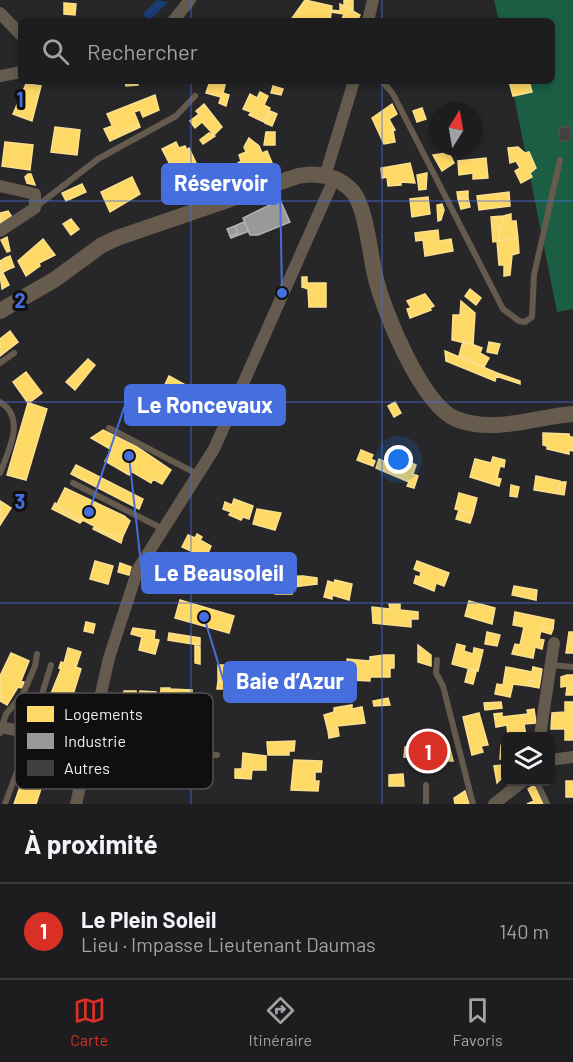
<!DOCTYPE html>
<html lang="fr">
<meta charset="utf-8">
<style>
body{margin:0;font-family:Barlow,sans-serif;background:#252527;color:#f1f3f6}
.controls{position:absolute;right:18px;bottom:18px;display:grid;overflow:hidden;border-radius:9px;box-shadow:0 3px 9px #0003}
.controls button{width:54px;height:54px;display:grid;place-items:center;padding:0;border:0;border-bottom:2px solid #3b3a3c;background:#1d1c1e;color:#f1f3f6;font:30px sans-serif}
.compass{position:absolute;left:429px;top:102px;width:54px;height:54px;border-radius:50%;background:#1d1c1e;box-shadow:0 3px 9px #0003;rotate:11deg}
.you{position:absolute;left:399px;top:460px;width:21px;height:21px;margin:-15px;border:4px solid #fff;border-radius:50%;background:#1a73e8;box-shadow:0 0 0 9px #1a73e833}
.badge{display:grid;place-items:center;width:39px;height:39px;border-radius:50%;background:#d93025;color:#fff;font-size:20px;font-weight:700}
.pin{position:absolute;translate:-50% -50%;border:3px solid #fff;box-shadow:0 2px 6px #0006}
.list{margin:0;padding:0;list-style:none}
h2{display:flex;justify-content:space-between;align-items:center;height:78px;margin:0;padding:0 24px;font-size:26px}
h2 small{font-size:20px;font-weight:400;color:#a0a1a4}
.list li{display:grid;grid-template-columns:39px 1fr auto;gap:18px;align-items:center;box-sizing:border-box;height:96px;padding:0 24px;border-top:2px solid #3b3a3c}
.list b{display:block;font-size:22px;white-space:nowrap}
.list p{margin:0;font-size:20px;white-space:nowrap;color:#a0a1a4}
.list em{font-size:20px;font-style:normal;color:#a0a1a4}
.icon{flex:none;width:33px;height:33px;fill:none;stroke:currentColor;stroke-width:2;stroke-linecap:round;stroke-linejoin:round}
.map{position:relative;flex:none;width:573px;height:804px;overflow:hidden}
.search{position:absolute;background:#1d1c1e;box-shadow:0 3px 9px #0003;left:18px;right:18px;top:18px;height:66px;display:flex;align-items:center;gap:15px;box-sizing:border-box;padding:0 21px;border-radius:9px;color:#a0a1a4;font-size:22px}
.sheet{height:174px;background:#1d1c1e}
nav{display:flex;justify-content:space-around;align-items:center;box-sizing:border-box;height:84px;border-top:2px solid #3b3a3c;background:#1d1c1e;font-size:16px;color:#a0a1a4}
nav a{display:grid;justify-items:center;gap:3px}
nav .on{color:#d93025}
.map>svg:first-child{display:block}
.forest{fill:#1b5e44}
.water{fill:#1a3c74}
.homes{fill:#ffd966;stroke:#fadf8f;stroke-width:1.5}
.industry{fill:#999;stroke:#b2b2b3;stroke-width:1.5}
.building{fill:#413f3f;stroke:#4f4e4e;stroke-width:1.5}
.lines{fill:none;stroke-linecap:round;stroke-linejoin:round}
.service{stroke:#645a4d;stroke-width:6}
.minor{stroke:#645a4d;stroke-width:12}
.secondary{stroke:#675b4d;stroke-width:16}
.grid{fill:none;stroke:#476edd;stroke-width:1.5;stroke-opacity:0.55}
.key{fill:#0f0f10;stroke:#525253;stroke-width:1.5}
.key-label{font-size:16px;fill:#ededf0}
.grid-label{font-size:20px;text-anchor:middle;font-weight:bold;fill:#476edd;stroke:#0f0f10;stroke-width:6;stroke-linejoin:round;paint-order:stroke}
.leader{fill:none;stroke:#476edd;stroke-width:2}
.callout-dot{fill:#476edd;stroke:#0f0f10;stroke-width:2}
.callout{fill:#476edd;stroke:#476edd;stroke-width:2}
.callout-label{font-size:22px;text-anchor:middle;font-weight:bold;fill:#fff}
</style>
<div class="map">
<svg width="573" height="804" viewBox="0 0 573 804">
<rect width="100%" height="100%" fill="#272628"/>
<path class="forest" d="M494 0H573V309L557 312 511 81H552V21H499Z"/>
<path class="water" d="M157 0 168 2 149 21 143 14Z"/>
<path class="homes" d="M305 0 332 6 330 21H290Z
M344 0H353V10L344 5Z
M64 3 76 4 75 15 64 14Z
M340 4 360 15 357 21H346L342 19 344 14 331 12V10L340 11Z
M125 81H138V85L126 86Z
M210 81H226L223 93 229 95 226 106 219 103 221 97 206 93Z
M509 81H529L532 92 513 96Z
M26 84 41 86 32 121 13 114Z
M273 86 283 89 281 95 271 93Z
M260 92 268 96 264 105 270 108 264 122 249 115 251 112 243 109 250 94 257 98Z
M155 95 159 110 143 117 140 110 134 112 139 124 116 134 107 114Z
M204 104 222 127 214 135 202 122 195 128 190 121 199 114 196 111Z
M392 104 397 114 389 119 395 130 393 131 395 142 384 144 372 118Z
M422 108 426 119 417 122 413 111Z
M270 111 277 114 272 126 265 123Z
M139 124 140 127 110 141 104 129 112 126 116 134Z
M55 127 80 130 77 155 51 152Z
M266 132H275V145H264Z
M209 133 215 136 203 144 200 140Z
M249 138 259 146 262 153 267 151 272 163 264 176 249 182 243 165 240 166 238 163 241 161 239 155 246 152 244 147Z
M5 142 33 145 30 170 2 166Z
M176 142 179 148 185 146 187 150 189 148 196 163 175 174 162 149Z
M518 147 525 153 529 152 536 168 530 173 532 177 521 183 515 171 520 168 516 161 510 163 508 148Z
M446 153H449L454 163 442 171 433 155Z
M486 158 488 178 473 179V173L459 175 458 161Z
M410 163 415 183 401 182V185L388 186 387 177 382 178 381 168Z
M427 173 426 189 419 190 417 175Z
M28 174H31L35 185 27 183 25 177Z
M132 177 140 194 110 212 101 192Z
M82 184 86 192 66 201 62 193Z
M468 191V198L458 199 457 192Z
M509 192 510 206 479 210 477 196Z
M428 197 430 214 412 217 410 199Z
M468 198 470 207 461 209 458 199Z
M442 204 444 210 441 220 438 221 437 205Z
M8 211 13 219 1 225 0 213Z
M511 214V221H516L518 239 499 241V225L504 224 503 216Z
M503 216 504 224 499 225V241L493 242 491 217Z
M71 219 79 229 71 235 63 224Z
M438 230 439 241 451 239 453 251 425 256 423 240 416 241 415 233Z
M7 237 10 251 7 252 1 240Z
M43 239 55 255 39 263 40 266 26 276 18 261Z
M518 239 519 253 512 255 510 275 504 276V265H499L497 241Z
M10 256 14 267 9 269 5 258Z
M5 258 9 269 0 274V261Z
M3 273 9 285 2 289 0 274Z
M302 277H307V283H326V307H309L308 289 302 287Z
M470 289 481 298 476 305 465 296Z
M425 294 434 306 430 308 431 310 410 318 407 309 411 308 407 301Z
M461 301 475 313 473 345 452 340 453 315H460Z
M10 331 18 342 0 356V339Z
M463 341 482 348 480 353 489 358 484 367 459 356Z
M489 342 500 344 497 354 487 352Z
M445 351 497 373 495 381 446 361Z
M88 359 95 365 75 390 66 382Z
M26 372 42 393 29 403 47 409 26 480 7 475 28 403 13 382Z
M497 373 520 381V384L496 376Z
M169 376 191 388 182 405 168 397 165 401 159 397Z
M395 402 401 413 394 417 388 406Z
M103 430 137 447 171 470 162 484 153 479 151 483 131 471 129 475 105 461 112 450 91 438Z
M543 433 569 434 570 437H573V451L569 450V454L547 449V446L543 445Z
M361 450 373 455 371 459 375 461 373 466 357 460Z
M394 456 416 465 413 474 418 476 414 488 407 486 409 482 376 468 379 459 391 464Z
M493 457 505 460 504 467 500 466 497 478 501 479 499 486 470 477 475 459 491 463Z
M76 465 143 499 139 509 71 474Z
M536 476 560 481 558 494 534 490Z
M560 482H566L564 495 558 494Z
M511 485 519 487 517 497 510 496Z
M65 488 124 516 130 521 123 536H113L56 506Z
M459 493 477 498 473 514 455 509Z
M234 499 253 506 249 519 243 517 241 520 229 515 231 512 223 509 225 502 232 505Z
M0 501 11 508 0 525Z
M55 503 62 510 82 521 80 523 52 509Z
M257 509 281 513 275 530 253 524Z
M459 510 473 514 470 523 456 519Z
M94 527 113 536H123L121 543 93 529Z
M197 534 202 537 200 540 211 546 206 558 182 547 188 535 195 538Z
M95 561 113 566 108 584 90 579Z
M151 561 160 562 180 576 173 593 163 590 166 576 149 567Z
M417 561 449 573 444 586 436 583 434 591 414 583 416 576 420 577 421 572 414 569Z
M120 563 131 567 129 575 118 572Z
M303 576 317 578V584L292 587V594H275L274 577Z
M335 580 352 584 349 600 332 595V599L324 597 328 581 334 583Z
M514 586 537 590 536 600 512 595Z
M180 600 234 616 229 633 175 618Z
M469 601 495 608 492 624 465 616Z
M389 604H400V610L418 612V619H411V627L373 623 372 607 390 609Z
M515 612 554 620 553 629 542 626 539 639 544 640 542 649 535 647 533 658 512 654 515 644 520 645 524 627 513 625Z
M86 622 95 624 93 633 84 631Z
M542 626 553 629 551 634 540 631Z
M133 628 155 631 154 639 159 640 155 654 139 650 142 637 131 634Z
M487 632 500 635 497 646 485 644Z
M569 632H573V653H566Z
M169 633 200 638V645L168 640Z
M457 644 465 646 464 651 473 654 474 648 483 650 478 671 452 664Z
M418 645 431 655V666L418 662Z
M195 646 200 647V664L195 663Z
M68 648 81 652 76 667 81 669 67 714 46 706 61 669 59 668 61 662 64 663Z
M11 653 29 661 21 681 24 682 23 686 21 688 18 687 7 705 0 701V676Z
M384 655H394V668H390V677H370V681L351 680 347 659 370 661V657Z
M218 665H237V670H251V687H240L241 682 218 681Z
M506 667 532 672 533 667 542 669 540 682 529 680 528 686 513 684 510 697 495 694 497 684 503 685Z
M468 670 476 672 473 684 465 682Z
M567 675H573V695H566L567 686 561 687V677Z
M529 680 540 682 539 688 528 686Z
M218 681H228V689H217Z
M161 688H170L169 704 160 703Z
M169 689 192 690 191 709 169 708Z
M124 691H136L139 712 122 711Z
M140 691 156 692V695L160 696 159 707 136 704Z
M388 698 390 705 374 706 373 701Z
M501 702 502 708 485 710 484 703Z
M565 702H573V740H565V729H551L552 713 565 712Z
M352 705V709L362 707 365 723 337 726 338 729 328 731 324 715 334 712V708Z
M534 709 536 723 524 724 526 736H508L507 725 496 727 494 714 502 713V717L528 714 527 710Z
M479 713 488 745 481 746 483 752 472 755 463 717Z
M338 729 339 736 329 738 328 731Z
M295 741 294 751H289V755H268L267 742Z
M506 744V759H500L501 745Z
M426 745H449L453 761H449L450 758 404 757 405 747Z
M243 753 266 756V770H252L251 779 235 778V769H242Z
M30 758 49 764 36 804H14L22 781 20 780 22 772 24 773Z
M294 760 322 761 321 772H315V781H319L318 791 291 790Z
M502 765 503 777 497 783 494 766Z
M403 774 404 786H389V775Z
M566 781H573V797H566Z
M534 785 543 804H527L534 801 528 789Z
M465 791 469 804H455L454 798Z"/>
<path class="industry" d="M280 200 290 222 258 235H250L243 218Z
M244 222 249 231 231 238 230 236 238 233 235 226Z
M235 226 238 233 230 236 227 229Z"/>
<path class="building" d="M570 127 571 140 560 141 559 128Z"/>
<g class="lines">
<path class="service" d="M382 81 393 94 503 309 519 321 525 322 532 317 534 275 560 160
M37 206 98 159 176 116 195 96
M0 363 14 353
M0 402C26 417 9 450 0 473
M109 428 199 475
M73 483 163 529
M437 660 436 673 443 686 473 804
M551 665 573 667
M0 733 6 714 23 694 35 666 37 654
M30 733 51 665
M88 748 104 752 217 755
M537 782 547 804
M5 804 22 758
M426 804V785"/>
<path class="minor" d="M0 13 21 35
M173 21 190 0
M368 21 373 0
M0 76 21 72
M325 176 354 81
M0 186 35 194V208L0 231
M0 727 88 745
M540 736 554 643
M550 760 573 757
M76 804 109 658 138 569 214 449 334 179
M494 804 522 782"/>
<path class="secondary" d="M0 311 54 280 102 245 117 238 298 176C318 172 339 176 353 192 366 208 370 254 375 275 383 311 422 405 456 419 494 434 534 417 573 414"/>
</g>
<path class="grid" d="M191 0V21M382 0V21M191 81V804M382 81V804M0 201H573M0 402H573M0 603H573"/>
<rect x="15" y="693" width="198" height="96" rx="9" class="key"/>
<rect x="27" y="706" width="27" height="16" fill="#ffd966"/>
<rect x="27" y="733" width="27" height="16" fill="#999"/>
<rect x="27" y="760" width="27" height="16" fill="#413f3f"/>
<g class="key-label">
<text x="64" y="720">Logements</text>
<text x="64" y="747">Industrie</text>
<text x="64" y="774">Autres</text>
</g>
<g class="grid-label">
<text x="20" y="107">1</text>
<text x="20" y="308">2</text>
<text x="20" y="509">3</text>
</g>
<path class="leader" d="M282 293L280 184M89 512L125 405M129 456L142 573M204 617L224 682"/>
<g class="callout-dot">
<circle cx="282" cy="293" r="6"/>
<circle cx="89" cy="512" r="6"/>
<circle cx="129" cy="456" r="6"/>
<circle cx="204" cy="617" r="6"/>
</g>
<g class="callout">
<rect x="162" y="164" width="118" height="40" rx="6"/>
<rect x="125" y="385" width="160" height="40" rx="6"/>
<rect x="142" y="553" width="154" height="40" rx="6"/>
<rect x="224" y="662" width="132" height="40" rx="6"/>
</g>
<g class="callout-label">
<text x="221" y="191">Réservoir</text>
<text x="205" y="413">Le Roncevaux</text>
<text x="219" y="581">Le Beausoleil</text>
<text x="290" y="689">Baie d’Azur</text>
</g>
</svg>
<div class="controls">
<button><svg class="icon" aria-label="layers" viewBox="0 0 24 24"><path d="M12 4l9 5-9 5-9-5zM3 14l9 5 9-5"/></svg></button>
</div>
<svg class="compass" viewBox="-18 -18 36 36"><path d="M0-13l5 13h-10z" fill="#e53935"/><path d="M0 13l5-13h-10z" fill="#a0a1a4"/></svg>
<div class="you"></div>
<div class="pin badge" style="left:428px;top:751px">1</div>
<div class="search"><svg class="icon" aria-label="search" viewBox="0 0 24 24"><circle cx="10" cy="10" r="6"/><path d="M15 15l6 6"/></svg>Rechercher</div>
</div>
<section class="sheet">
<h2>À proximité<small></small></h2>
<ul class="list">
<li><span class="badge">1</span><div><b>Le Plein Soleil</b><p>Lieu · Impasse Lieutenant Daumas</p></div><em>140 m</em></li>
</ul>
</section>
<nav>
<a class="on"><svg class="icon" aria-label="map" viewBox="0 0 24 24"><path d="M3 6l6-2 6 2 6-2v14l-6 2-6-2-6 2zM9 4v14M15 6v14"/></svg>Carte</a>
<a><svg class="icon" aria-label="directions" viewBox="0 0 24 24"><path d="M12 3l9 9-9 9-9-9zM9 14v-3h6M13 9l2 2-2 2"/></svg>Itinéraire</a>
<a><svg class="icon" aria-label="saved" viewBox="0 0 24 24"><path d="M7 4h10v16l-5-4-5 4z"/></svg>Favoris</a>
</nav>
